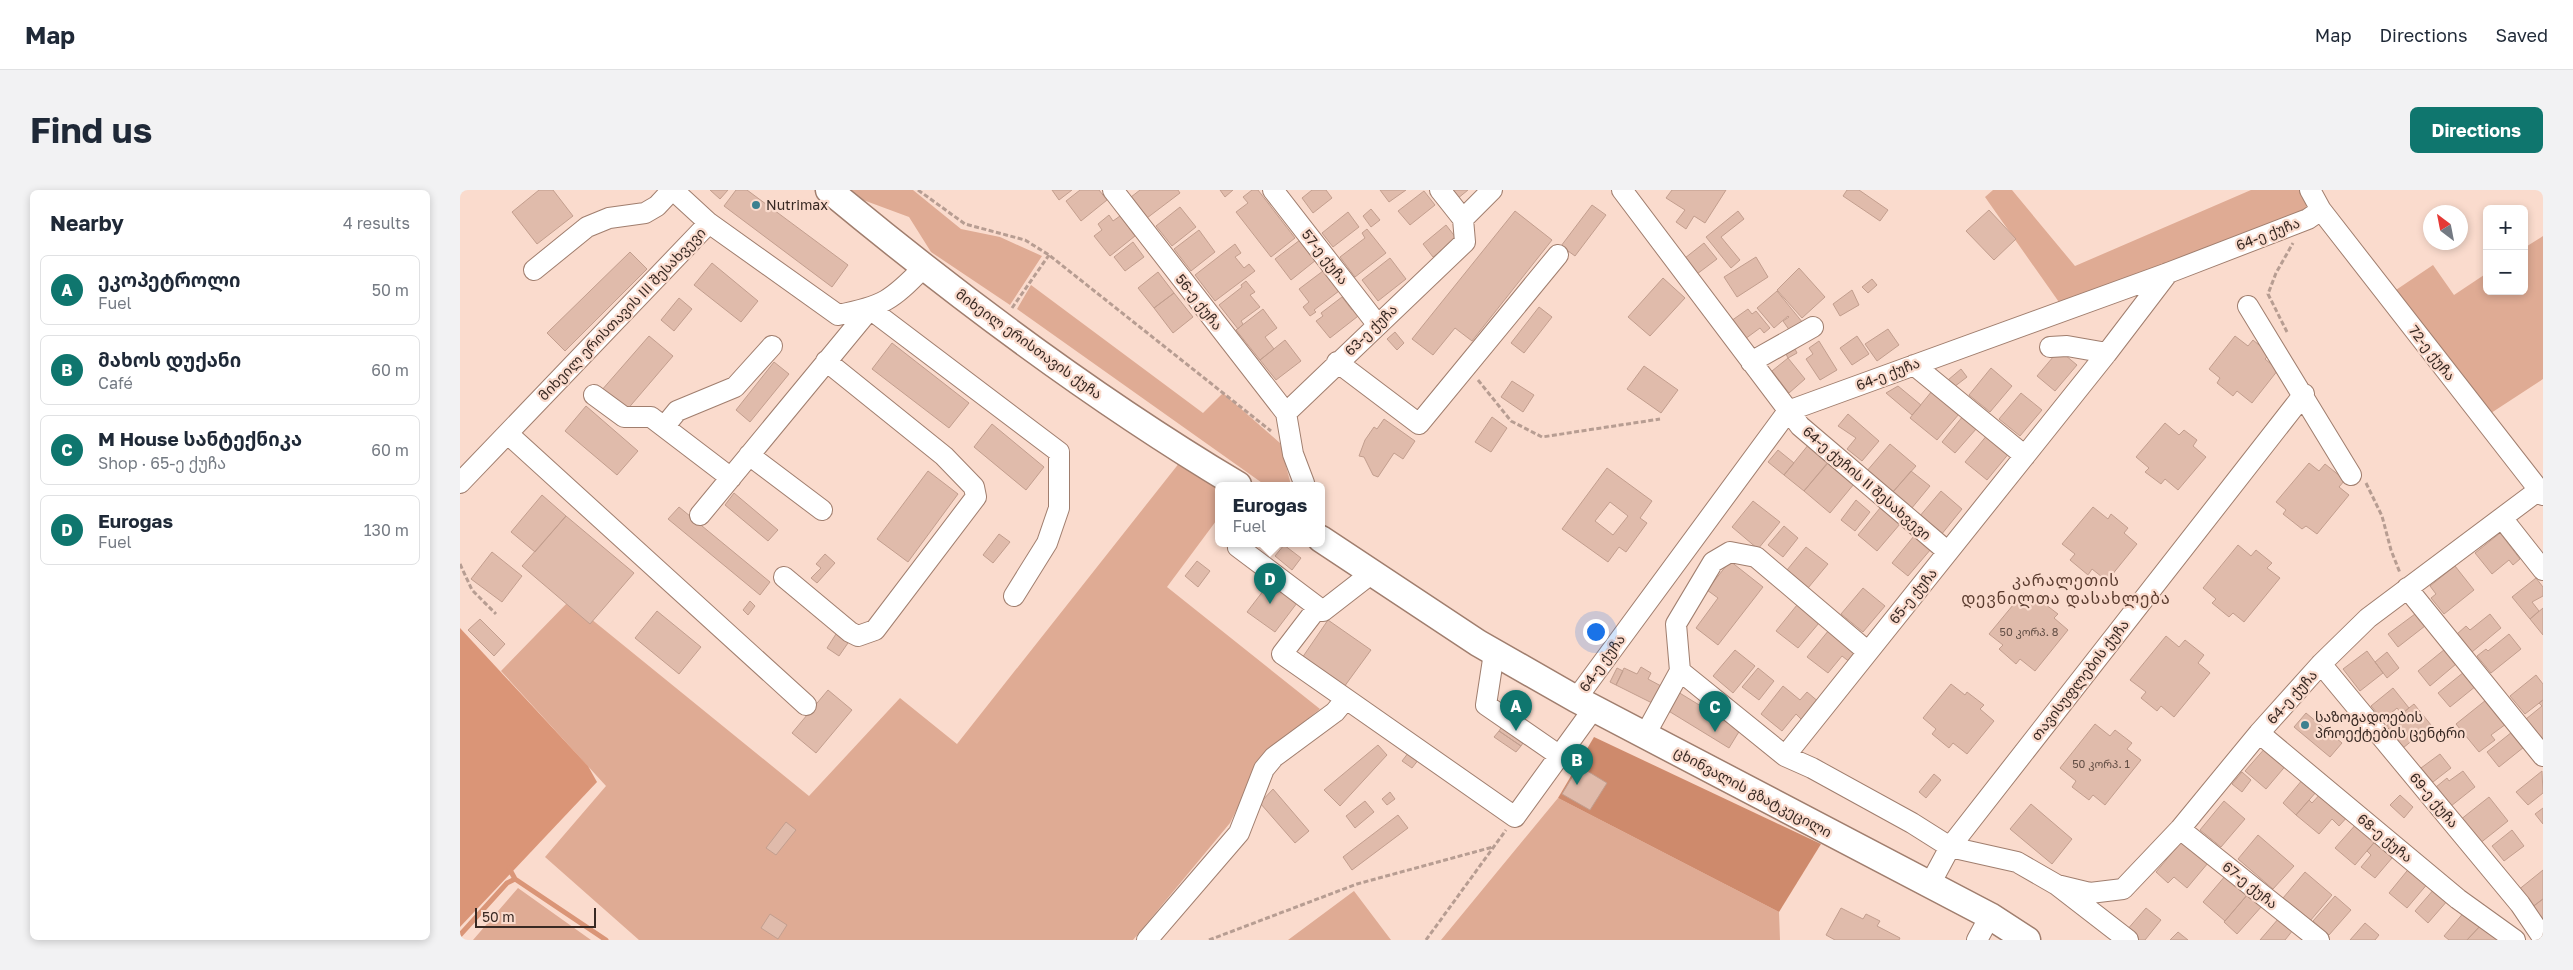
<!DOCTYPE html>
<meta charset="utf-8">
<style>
body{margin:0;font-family:"Golos Text","Noto Sans Georgian",sans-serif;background:#f2f2f3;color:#1f2937}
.controls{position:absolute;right:15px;top:15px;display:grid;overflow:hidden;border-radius:8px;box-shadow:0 2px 8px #0003}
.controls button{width:45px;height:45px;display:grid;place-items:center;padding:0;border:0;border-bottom:1px solid #e0e1e3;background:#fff;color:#1f2937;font:25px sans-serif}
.compass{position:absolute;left:1963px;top:15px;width:45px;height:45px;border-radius:50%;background:#fff;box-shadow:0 2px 8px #0003;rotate:328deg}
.scale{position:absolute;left:15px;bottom:12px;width:121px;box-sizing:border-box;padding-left:5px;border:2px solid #382923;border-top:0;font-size:14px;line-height:18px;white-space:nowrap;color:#382923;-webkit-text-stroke:4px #fadbcd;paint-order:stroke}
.you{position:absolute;left:1135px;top:441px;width:18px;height:18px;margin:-12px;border:4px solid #fff;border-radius:50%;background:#1a73e8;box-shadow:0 0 0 8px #1a73e833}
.badge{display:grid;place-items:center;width:32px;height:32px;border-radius:50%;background:#0f766e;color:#fff;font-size:16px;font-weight:700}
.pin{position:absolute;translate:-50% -41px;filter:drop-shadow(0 1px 2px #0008)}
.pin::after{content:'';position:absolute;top:26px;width:18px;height:15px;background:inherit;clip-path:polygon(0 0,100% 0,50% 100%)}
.popup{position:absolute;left:755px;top:292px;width:110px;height:65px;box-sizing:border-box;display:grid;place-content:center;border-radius:8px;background:#fff;filter:drop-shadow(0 1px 4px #0005);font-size:16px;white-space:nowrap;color:#747a83}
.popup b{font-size:19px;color:#1f2937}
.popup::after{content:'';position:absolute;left:50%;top:100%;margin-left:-10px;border:10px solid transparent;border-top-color:#fff}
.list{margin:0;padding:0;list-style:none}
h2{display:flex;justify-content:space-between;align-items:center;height:65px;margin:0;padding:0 20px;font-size:21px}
h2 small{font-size:16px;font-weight:400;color:#747a83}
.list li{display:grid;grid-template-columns:32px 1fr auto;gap:15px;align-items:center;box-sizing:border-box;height:70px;margin:0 10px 10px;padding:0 10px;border:1px solid #e0e1e3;border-radius:8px}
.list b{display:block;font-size:19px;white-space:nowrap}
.list p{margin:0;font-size:16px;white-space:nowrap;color:#747a83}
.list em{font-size:16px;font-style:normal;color:#747a83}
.map{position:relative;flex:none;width:2083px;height:750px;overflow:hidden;border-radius:8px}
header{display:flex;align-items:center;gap:30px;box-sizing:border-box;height:70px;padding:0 25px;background:#fff;border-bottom:1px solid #e0e1e3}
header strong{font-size:24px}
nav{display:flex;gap:28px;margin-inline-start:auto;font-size:18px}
.intro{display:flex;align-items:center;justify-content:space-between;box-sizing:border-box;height:120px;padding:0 30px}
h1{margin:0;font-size:35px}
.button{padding:12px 22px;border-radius:8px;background:#0f766e;color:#fff;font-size:18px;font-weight:700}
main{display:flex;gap:30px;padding:0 30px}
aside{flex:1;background:#fff;border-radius:8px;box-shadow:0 2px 8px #0003}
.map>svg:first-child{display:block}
.green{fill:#dfab94}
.forest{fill:#ce8a6c}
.water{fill:#da9577}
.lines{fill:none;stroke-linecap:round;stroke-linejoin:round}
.stream{stroke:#da9577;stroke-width:5}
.building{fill:#e0bbab;stroke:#c29e8e;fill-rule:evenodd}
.minor-casing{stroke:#a07e6e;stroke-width:22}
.major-casing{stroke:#a07e6e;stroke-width:29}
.path{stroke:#b79d92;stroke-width:3;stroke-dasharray:5 2.5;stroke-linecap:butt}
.minor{stroke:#fff;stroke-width:20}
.major{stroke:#fff;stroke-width:26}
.poi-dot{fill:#3d8190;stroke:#fadbcd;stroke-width:2}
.labels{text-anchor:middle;stroke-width:4.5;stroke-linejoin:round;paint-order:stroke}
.number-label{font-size:11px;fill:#624e45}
.poi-label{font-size:14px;fill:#382923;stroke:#fadbcd;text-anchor:start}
.street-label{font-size:14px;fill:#382923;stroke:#fadbcd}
.quarter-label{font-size:16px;letter-spacing:1px;fill:#5b3c2f;stroke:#fadbcd}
</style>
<header>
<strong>Map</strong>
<nav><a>Map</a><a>Directions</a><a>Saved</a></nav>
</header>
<div class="intro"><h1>Find us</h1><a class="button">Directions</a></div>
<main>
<aside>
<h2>Nearby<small>4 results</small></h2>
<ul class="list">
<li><span class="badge">A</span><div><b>ეკოპეტროლი</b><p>Fuel</p></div><em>50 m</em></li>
<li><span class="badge">B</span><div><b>მახოს დუქანი</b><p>Café</p></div><em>60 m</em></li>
<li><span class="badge">C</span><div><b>M House სანტექნიკა</b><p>Shop · 65-ე ქუჩა</p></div><em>60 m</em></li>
<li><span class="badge">D</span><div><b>Eurogas</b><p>Fuel</p></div><em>130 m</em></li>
</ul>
</aside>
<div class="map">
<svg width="2083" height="750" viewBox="0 0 2083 750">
<rect width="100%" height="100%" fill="#fadbcd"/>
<path class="green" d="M389 0H453L501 39 540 47 582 66 550 115 471 62 449 27 395 7Z
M1533 0H1552L1615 76 1791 0H1842L1848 22 1601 115 1525 7Z
M2083 46V189L2028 225 1930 104 1973 75 1994 105 2027 83V101H2064V58Z
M571 95 743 223 763 203 820 253 831 295H805L557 119Z
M720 272 759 299V327L707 397 860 519 804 565 770 633 673 750H179L85 667 146 596 41 481 109 411 349 606 440 508 497 554Z
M1098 608 1319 722 1320 750H981Z
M58 698 131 750H13Z
M894 701 931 750H828Z"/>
<path class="forest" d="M1134 547 1361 654 1319 722 1098 608Z"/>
<path class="water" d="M0 438 128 576 137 592 0 737Z"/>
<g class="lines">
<path class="stream" d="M49 678 55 689 146 750
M0 745 47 693 55 689"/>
</g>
<path class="building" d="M79 0H93L113 26 77 54 52 22Z
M250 0H268L260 9Z
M276 0H287L388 75 372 97 264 16Z
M592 0H612L599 10Z
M620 0H639L647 10 621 31 606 11Z
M680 0H718L720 3 687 28 671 7Z
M760 0H773L765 7Z
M792 0H798L835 48 811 67 776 22 788 13 783 7Z
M852 0H866L872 8 853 23 842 8Z
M920 0H946L929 12Z
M990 0H1008L997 9Z
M1212 0H1266L1245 33 1234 26 1226 39 1216 32 1225 20 1206 8Z
M1387 0H1399L1428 20 1420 31 1383 6Z
M964 1 975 15 950 35 938 21Z
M1132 15 1146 25 1115 66 1101 56Z
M720 17 736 37 712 56 696 36Z
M911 19 920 30 911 37 903 26Z
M1529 20 1556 49 1534 70 1506 41Z
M1055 21 1092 50 1012 151 995 138 973 165 952 149Z
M1278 21 1284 29 1261 47 1280 70 1271 78 1246 47Z
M888 22 899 37 873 57 862 43Z
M649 25 653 31 660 26 675 46 650 66 634 46 642 40 638 34Z
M986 35 997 49 973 67 963 54Z
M907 39 926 63 895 87 880 67 905 48 902 43Z
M739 40 755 62 731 81 714 59Z
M840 50 856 70 831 90 815 69Z
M673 52 684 67 665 81 654 67Z
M1244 53 1257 69 1237 84 1225 68Z
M775 54 781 63 775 67 784 78 789 74 795 81 755 111 735 85Z
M170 62 187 79 105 161 87 143Z
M1296 67 1308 87 1277 107 1264 87Z
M930 68 946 89 918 111 902 90Z
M252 73 298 111 281 132 234 95Z
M1339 78 1365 107 1342 128 1317 100Z
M863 81 879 101 854 120 856 122 850 126 843 117 849 112 839 99Z
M698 82 714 103 694 118 678 98Z
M1203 88 1225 108 1190 146 1168 127Z
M1412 89 1417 95 1408 103 1402 97Z
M786 91 795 102 790 105 800 117 781 131 783 134 778 139 759 115 782 97 781 95Z
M1392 100 1399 115 1380 126 1373 114Z
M1317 101 1343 133 1330 141 1323 131 1329 127 1328 126 1314 138 1297 118Z
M714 103 733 127 713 143 694 118Z
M882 107 892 120 897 116 902 123 870 148 856 131 863 126 861 123Z
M219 108 232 119 214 141 201 130Z
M1079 117 1092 127 1064 163 1051 153Z
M803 119 817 138 805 147 814 159 800 170 776 140Z
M1288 119 1292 124 1296 121 1310 138 1304 143 1300 138 1285 149 1271 131Z
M1428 139 1439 155 1417 171 1405 154Z
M935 142 944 153 937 160 927 149Z
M189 146 213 166 166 221 141 201Z
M1397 146 1409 164 1392 175 1380 158Z
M1775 146 1788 156 1793 150 1810 164 1805 169 1818 180 1792 213 1777 201 1773 206 1757 193 1760 188 1749 179Z
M825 150 841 171 816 190 800 170Z
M1359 151 1377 180 1360 190 1346 169 1353 164 1349 158Z
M432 153 509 213 489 238 412 179Z
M1333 155 1337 163 1328 168 1324 160Z
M1599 160 1617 175 1595 201 1577 186Z
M1328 168 1345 189 1329 203 1312 181Z
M314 172 329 184 290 232 276 220Z
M1184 176 1218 200 1201 223 1167 199Z
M1531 178 1552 196 1530 222 1509 205Z
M1501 179 1507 187 1494 197 1488 190Z
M1052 191 1074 205 1063 222 1041 207Z
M1438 196 1461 215 1452 225 1426 203Z
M1472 201 1499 224 1477 250 1450 228Z
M1561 203 1582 220 1560 246 1539 229Z
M126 216 178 261 157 285 105 241Z
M1388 224 1419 251 1402 271 1387 259 1396 248 1378 236Z
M1503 226 1517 238 1495 263 1482 252Z
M1032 227 1047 238 1031 262 1015 252Z
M924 229 955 251 943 269 934 263 918 287 913 285 904 267 899 266 905 250 914 237 917 239Z
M1705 233 1719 245 1724 240 1737 250 1733 256 1746 267 1718 300 1705 289 1701 294 1685 282 1689 278 1676 267Z
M532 234 584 277 566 300 514 257Z
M1528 244 1550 262 1527 290 1505 272Z
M1349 254 1369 271 1344 301 1324 285Z
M1430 254 1456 276 1432 303 1406 282Z
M1318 260 1334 273 1324 285 1308 272Z
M1368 273 1394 294 1370 323 1344 301Z
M1849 273 1859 281 1865 274 1885 290 1879 297 1889 305 1857 344 1846 336 1842 339 1823 324 1826 320 1816 312Z
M1147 278 1192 311 1180 328 1187 333 1166 362 1159 357 1148 372 1102 339ZM1150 312 1168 326 1153 345 1135 331Z
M468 281 498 304 448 372 417 349Z
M1451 281 1470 296 1451 319 1432 303Z
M1481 301 1502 319 1481 345 1459 327Z
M274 303 318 340 308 351 265 315Z
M82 305 106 326 75 362 51 342Z
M1396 310 1410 322 1395 341 1381 330Z
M1293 311 1320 332 1298 359 1272 337Z
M219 317 310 392 300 405 208 329Z
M1633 317 1648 329 1651 324 1668 338 1664 343 1677 354 1647 391 1632 379 1628 385 1610 370 1615 364 1602 354Z
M1420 318 1440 334 1417 361 1398 345Z
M106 326 174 383 130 434 62 376Z
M1324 336 1338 348 1323 367 1308 355Z
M2040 343 2060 369 2053 375 2049 370 2032 384 2015 363Z
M539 344 550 352 533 373 523 365Z
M1454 346 1471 359 1448 386 1432 373Z
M824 355 841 368 832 380 815 366Z
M1778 355 1791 366 1796 360 1812 373 1807 378 1820 388 1784 432 1773 423 1769 427 1752 413 1756 409 1743 398Z
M1346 357 1368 374 1348 398 1327 380Z
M32 362 62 386 42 412 11 389Z
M365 364 375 373 357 393 351 388 361 378 356 374Z
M737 371 750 381 738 397 725 386Z
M1270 371 1303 397 1258 455 1236 438 1258 408 1247 400Z
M1995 376 2014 400 1984 424 1971 408 1976 404 1970 396Z
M2076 388 2083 397V406L2072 412 2079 421 2070 429 2052 407Z
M810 392 837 413 815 442 787 422Z
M1403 398 1425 416 1403 442 1381 424Z
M1563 403 1578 415 1581 411 1598 424 1594 428 1608 440 1575 481 1560 469 1556 474 1539 459 1543 455 1529 444Z
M290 411 295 416 288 425 283 420Z
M1337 415 1359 433 1338 458 1316 441Z
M2083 418V445L2070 429Z
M197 421 241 457 219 484 175 448Z
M1955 424 1965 436 1938 457 1928 444Z
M2030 424 2041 438 2012 462 1997 444 2006 436 2010 440Z
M20 429 45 454 34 466 8 440Z
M868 430 911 460 884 497 842 468Z
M1369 440 1398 464 1391 473 1382 466 1368 483 1347 467Z
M376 444 388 453 379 466 367 458Z
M2049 444 2061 459 2031 483 2017 466 2026 459 2028 461Z
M1706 446 1719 457 1725 450 1744 465 1738 473 1750 483 1714 527 1701 516 1697 521 1681 508 1686 502 1670 490Z
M1985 459 1996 474 1970 496 1958 481Z
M1275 460 1295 476 1273 503 1253 486Z
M1907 461 1923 483 1900 501 1883 479Z
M1927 462 1939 478 1927 488 1915 472Z
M1181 477 1191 483 1188 489 1201 496 1192 513 1156 495 1164 478 1177 484Z
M1157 478 1163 481 1156 495 1150 492Z
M1298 478 1314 491 1299 510 1282 497Z
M2004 482 2016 496 1990 517 1978 503Z
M2076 485 2083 494V510L2065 524 2050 506Z
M1491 494 1505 505 1507 502 1524 515 1520 519 1534 531 1507 564 1493 553 1489 558 1472 544 1476 539 1463 528Z
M1323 496 1340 510 1347 502 1360 513 1344 532 1336 524 1322 541 1301 524Z
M1933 498 1949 518 1942 524 1937 518 1923 530 1911 516Z
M368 500 392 520 356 563 332 543Z
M1218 502 1280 540 1269 558 1207 520Z
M2026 510 2046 534 2031 545 2035 550 2019 562 1996 534Z
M2083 510V549L2066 529 2082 516 2079 513Z
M1954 514 1971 535 1943 558 1925 537Z
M1052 522 1074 536 1061 556 1039 541Z
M1846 523 1882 553 1870 567 1834 537Z
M1635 534 1650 546 1655 540 1672 553 1667 559 1681 570 1645 615 1633 605 1629 610 1612 597 1616 591 1600 578Z
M1039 541 1061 556 1056 562 1034 547Z
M2052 542 2064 557 2039 577 2027 562Z
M918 555 927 565 880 616 864 600Z
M1807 556 1828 573 1806 599 1785 581Z
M949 562 959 569 952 578 942 571Z
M1980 564 1991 578 1973 592 1961 578Z
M1119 576 1147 593 1130 620 1102 604Z
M2003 581 2015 597 1991 616 1976 597 1987 588 1989 591Z
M2082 581 2083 603 2068 615 2056 602Z
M1782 582 1791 590 1782 602 1772 594Z
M1474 584 1481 590 1466 608 1459 602Z
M1843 589 1857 601 1836 625 1823 613Z
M813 599 849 641 835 653 800 613Z
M1863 601 1890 624 1879 636 1872 629 1859 644 1836 625 1849 610 1852 613Z
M930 602 935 609 927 615 922 609Z
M1940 605 1953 617 1944 628 1930 615Z
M2029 607 2048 631 2019 654 2000 630Z
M905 611 914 622 895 638 886 626Z
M1764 611 1785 629 1761 657 1740 640Z
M1571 614 1612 649 1592 674 1550 639Z
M2083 618V634L2075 624Z
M938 625 948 638 892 680 883 667Z
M326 632 336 640 316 665 306 658Z
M1898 632 1917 649 1895 675 1875 658Z
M2052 640 2064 656 2044 671 2032 656Z
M1798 645 1834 676 1813 699 1778 669Z
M1920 646 1938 661 1915 688 1901 677 1911 665 1907 661Z
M1722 651 1748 673 1727 698 1714 687 1708 693 1696 682Z
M1951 676 1969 692 1947 718 1929 703Z
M2083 680V709L2071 718 2057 701Z
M1845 682 1872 705 1850 731 1823 708Z
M1766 685 1788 704 1765 731 1743 712Z
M1975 698 1988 710 1968 733 1955 721Z
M1788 704 1802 716 1777 744 1764 732Z
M1875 706 1891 720 1869 745 1853 731Z
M2083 709V733L2071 718Z
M1381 718 1403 729 1406 724 1420 731 1417 736 1440 748 1439 750H1375L1366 745Z
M1686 718 1701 730 1685 750H1677L1666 741Z
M2005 721 2021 735 2007 750H1989L1984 746Z
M310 724 327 735 318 749 301 738Z
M1819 728 1833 740 1825 750H1800Z
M1905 733 1919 745 1915 750H1890Z
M2021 735 2039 750H2007Z
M1718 742 1728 750H1710Z"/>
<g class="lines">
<g class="minor-casing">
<path id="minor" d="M213 0 249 33
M653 0 826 223
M813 0 917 134
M980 0 1003 29
M1162 0 1340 236 1488 362
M1850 0 1861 20 2083 305
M1003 29 1032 0
M74 80 127 37 149 28 185 23 197 16 212 0
M1788 116 1891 285
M1590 157 1607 156 1647 163
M877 172 959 234 1098 65
M1291 172 1353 137
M1454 175 1565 266
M134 205 164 227H191L271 288
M204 237 217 221 275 197 312 156
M48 244 346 515
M289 265 362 320
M0 293 249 33 378 125C423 116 431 111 463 78
M842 295 844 293 833 264 826 223 1005 52 1003 29
M240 325 410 119 599 262V318L587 353 554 406
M2042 328 2083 380
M779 353 778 357 863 421 912 383
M324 387 390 442 398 446 415 440 516 307 514 297 484 266 366 171
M1947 398 2083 566
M858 417 822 464 1055 627 1134 518
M1034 463 1026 515 1100 566
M1861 474 2060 714 2083 748
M1220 481 1325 566 1352 578 1452 633 1490 657 1557 672 1597 695 1668 750
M1220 481 1216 434 1253 372 1270 362 1296 367 1408 462
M1116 509 1328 221 1708 83 1848 29 1861 20
M1799 543 1998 709 2055 750
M1185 545 1220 481
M1325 566 1647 163 1708 83
M1720 639 1859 750
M1597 695 1630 703 1663 699 1720 639 1799 543 1861 474 1908 428 2079 300
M1469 696 1490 657 1844 204
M687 750 779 643 804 579 814 567 875 522 885 510
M1517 750 1530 726"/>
</g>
<g class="major-casing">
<path id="major" d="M369 0C498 107 634 209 778 295
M861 349 1018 453 1116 509 1530 726 1567 750"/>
</g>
<path class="path" d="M458 0 505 34 565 50 589 65 811 241
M552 118 589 65
M1827 142 1808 104 1816 83 1833 53
M1018 190 1051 231 1082 247 1200 229
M1906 293 1922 326 1931 360 1940 383
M0 374 12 400 36 424
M749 750 897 694 1033 657
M966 750 1046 640"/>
<use href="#minor" class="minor"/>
<use href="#major" class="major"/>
</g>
<g class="poi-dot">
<circle cx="296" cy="15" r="5"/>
<circle cx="1845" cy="535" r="5"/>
</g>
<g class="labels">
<g class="number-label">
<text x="1569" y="446">50 კორპ. 8</text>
<text x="1641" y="578">50 კორპ. 1</text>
</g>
<g class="poi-label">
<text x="306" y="20">Nutrimax</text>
<text x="1855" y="532">საზოგადოების<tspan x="1855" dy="16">პროექტების ცენტრი</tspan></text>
</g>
<g class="street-label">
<text transform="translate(1808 44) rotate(-21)" y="5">64-ე ქუჩა</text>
<text transform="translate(865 67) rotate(52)" y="5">57-ე ქუჩა</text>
<text transform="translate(739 112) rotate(52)" y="5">56-ე ქუჩა</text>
<text transform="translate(162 124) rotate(-46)" y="5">მიხეილ ერისთავის III შესახვევი</text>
<text transform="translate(911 140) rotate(-44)" y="5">63-ე ქუჩა</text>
<text transform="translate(569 154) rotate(36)" y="5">მიხეილ ერისთავის ქუჩა</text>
<text transform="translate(1972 163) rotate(52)" y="5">72-ე ქუჩა</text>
<text transform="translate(1428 184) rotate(-21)" y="5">64-ე ქუჩა</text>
<text transform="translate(1407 293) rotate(41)" y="5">64-ე ქუჩის II შესახვევი</text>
<text transform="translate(1453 406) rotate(-51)" y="5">65-ე ქუჩა</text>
<text transform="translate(1142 473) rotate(-54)" y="5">64-ე ქუჩა</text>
<text transform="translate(1620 490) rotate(-52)" y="5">თავისუფლების ქუჩა</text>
<text transform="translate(1832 507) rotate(-48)" y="5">64-ე ქუჩა</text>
<text transform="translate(1293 602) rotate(28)" y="5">ცხინვალის გზატკეცილი</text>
<text transform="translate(1974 610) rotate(50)" y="5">69-ე ქუჩა</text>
<text transform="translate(1925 648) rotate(40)" y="5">68-ე ქუჩა</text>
<text transform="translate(1790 695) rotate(39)" y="5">67-ე ქუჩა</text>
</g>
<g class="quarter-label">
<text x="1606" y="396">კარალეთის<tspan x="1606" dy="18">დევნილთა დასახლება</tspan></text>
</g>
</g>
</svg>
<div class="controls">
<button>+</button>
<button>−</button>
</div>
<svg class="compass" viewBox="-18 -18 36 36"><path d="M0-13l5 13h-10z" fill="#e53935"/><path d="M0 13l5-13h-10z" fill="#747a83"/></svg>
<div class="scale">50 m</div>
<div class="you"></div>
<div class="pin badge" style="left:1056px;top:541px">A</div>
<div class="pin badge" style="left:1117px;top:595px">B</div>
<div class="pin badge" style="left:1255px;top:542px">C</div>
<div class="pin badge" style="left:810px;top:414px">D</div>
<div class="popup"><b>Eurogas</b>Fuel</div>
</div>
</main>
